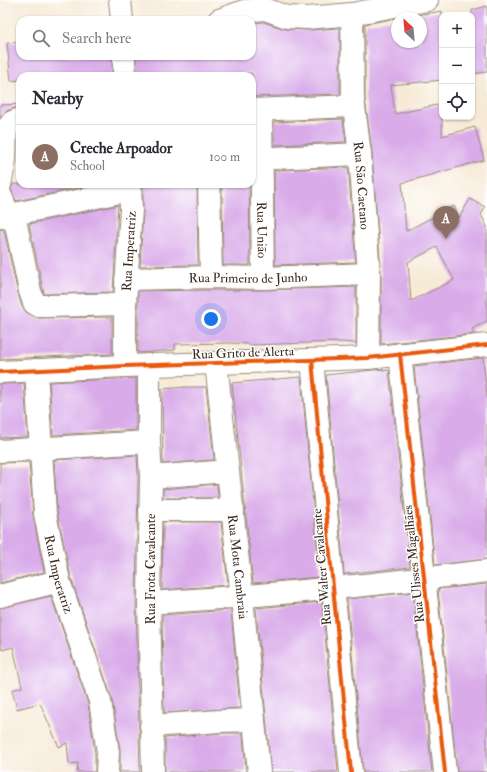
<!DOCTYPE html>
<meta charset="utf-8">
<style>
body{margin:0;font-family:"IM FELL Double Pica",serif;background:#f7f7f7;color:#2b2b33}
.controls{position:absolute;right:12px;top:12px;display:grid;overflow:hidden;border-radius:8px;box-shadow:0 1px 3px #0004}
.controls button{width:36px;height:36px;display:grid;place-items:center;padding:0;border:0;border-bottom:1px solid #e1e1e2;background:#fff;color:#2b2b33;font:20px sans-serif}
.compass{position:absolute;left:391px;top:12px;width:36px;height:36px;border-radius:50%;background:#fff;box-shadow:0 1px 3px #0004;rotate:334deg}
.you{position:absolute;left:211px;top:319px;width:14px;height:14px;margin:-10px;border:3px solid #fff;border-radius:50%;background:#1a73e8;box-shadow:0 0 0 6px #1a73e833}
.badge{display:grid;place-items:center;width:26px;height:26px;border-radius:50%;background:#2563eb;color:#fff;font-size:13px;font-weight:700}
.pin{position:absolute;translate:-50% -33px;filter:drop-shadow(0 1px 2px #0008)}
.pin::after{content:'';position:absolute;top:21px;width:14px;height:12px;background:inherit;clip-path:polygon(0 0,100% 0,50% 100%)}
.list{margin:0;padding:0;list-style:none}
h2{display:flex;justify-content:space-between;align-items:center;height:52px;margin:0;padding:0 16px;font-size:17px}
h2 small{font-size:13px;font-weight:400;color:#7c7c81}
.list li{display:grid;grid-template-columns:26px 1fr auto;gap:12px;align-items:center;box-sizing:border-box;height:64px;padding:0 16px;border-top:1px solid #e1e1e2}
.list b{display:block;font-size:15px;white-space:nowrap}
.list p{margin:0;font-size:13px;white-space:nowrap;color:#7c7c81}
.list em{font-size:13px;font-style:normal;color:#7c7c81}
.icon{flex:none;width:22px;height:22px;fill:none;stroke:currentColor;stroke-width:2;stroke-linecap:round;stroke-linejoin:round}
.map{position:relative;flex:none;width:487px;height:772px;overflow:hidden}
.search{position:absolute;background:#fff;box-shadow:0 1px 3px #0004;left:16px;top:16px;width:240px;height:44px;display:flex;align-items:center;gap:10px;box-sizing:border-box;padding:0 14px;border-radius:12px;color:#7c7c81;font-size:15px}
.panel{position:absolute;background:#fff;box-shadow:0 1px 3px #0004;left:16px;top:72px;width:240px;height:116px;border-radius:12px}
.map>svg:first-child{display:block}
.building{fill:#d9abe9;fill-rule:evenodd}
.lines{fill:none;stroke-linecap:round;stroke-linejoin:round}
.minor-casing{stroke:#998a7b;stroke-width:24}
.minor{stroke:#fff;stroke-width:22}
.cycleway-casing{stroke:#fff;stroke-width:6}
.cycleway{stroke:#e8590c;stroke-width:4}
.labels{text-anchor:middle;stroke-width:3;stroke-linejoin:round;paint-order:stroke}
.street-label{font-size:13px;fill:#3b2a1e;stroke:#fff}
</style>
<div class="map">
<svg width="487" height="772" viewBox="0 0 487 772">
<rect width="100%" height="100%" fill="#fff"/>
<filter id="ink" filterUnits="userSpaceOnUse"><feTurbulence type="fractalNoise" baseFrequency=".025" numOctaves="2"/><feDisplacementMap in="SourceGraphic" scale="8" xChannelSelector="R" yChannelSelector="G"/><feConvolveMatrix kernelMatrix="1 2 1 2 8 2 1 2 1" color-interpolation-filters="sRGB"/></filter>
<filter id="wash" filterUnits="userSpaceOnUse"><feTurbulence type="fractalNoise" baseFrequency=".012" numOctaves="4" result="noise"/><feDisplacementMap in="SourceGraphic" scale="16" xChannelSelector="R" yChannelSelector="G"/><feGaussianBlur stdDeviation="0.9" result="paint"/><feColorMatrix in="noise" values="0 0 0 0 0 0 0 0 0 0 0 0 0 0 0 0 0 1.4 0 .05"/><feComposite in="paint" operator="in"/></filter>
<g filter="url(#wash)">
<rect width="100%" height="100%" fill="#f7ebd8"/>
<g id="blocks">
<path class="building" d="M487 6V72L472 74V10Z
M442 11V80L391 85 395 114 442 104V136L475 127 484 160 402 183 406 231 454 206 459 218 470 199 485 207 481 215 487 226V321L472 329 474 334 381 344V273L372 153 365 98V24L397 18V42H421V18H399ZM437 247 454 280 411 301 408 262Z
M263 22 286 29 308 30 340 28V94L252 97V73L214 76H136V56H252V23Z
M20 42V56H112V76H20V80L11 81 7 43Z
M20 104V107L8 110 0 117V105Z
M343 119 346 142 274 145V122Z
M348 167 356 262 275 265 274 170Z
M13 184H97L16 201 11 189Z
M143 184H197L198 265 140 266 143 210Z
M222 184H249L250 265H223Z
M118 205 113 292 44 294 29 224Z
M0 229 4 230 18 294 22 307 27 313 39 318 112 317V354L0 359Z
M356 287V344H354V343L341 342 249 345V344L231 343 175 344V350L138 353V291L211 290H263Z
M483 358 487 396V559L435 565 414 366Z
M383 369V371L389 370 410 567 344 574 326 375Z
M301 377 320 577 253 583 232 383Z
M136 378V430L53 435 49 382Z
M24 383 28 437 0 438V384Z
M186 387H206L214 460 163 464 162 389Z
M137 455 138 477 136 603 140 772H120V750L112 699 71 578 57 512 54 460Z
M29 462 33 515 44 572 0 583V463Z
M217 484 218 498H163V489Z
M163 522H221L228 585 162 590Z
M487 584V772H457L438 589Z
M413 592 432 772H363L347 599Z
M51 596 88 704 95 753V772H77L78 763 69 764 67 743 59 747 40 703 17 709 12 690 22 687 13 647 2 650 0 638V608Z
M322 602 338 772H271L256 608Z
M231 610 240 708 164 713 162 615Z
M221 733H243L246 772H165V738Z"/>
</g>
</g>
<g filter="url(#ink)">
<use href="#blocks" fill-opacity="0" stroke="#998a7b" stroke-width="1"/>
<g class="lines">
<g class="minor-casing">
<g id="minor">
<path d="M120 0 122 20"/>
<path id="s1" d="M352 14 353 99 360 154 369 274 368 358"/>
<path d="M219 20 244 11 265 9 287 17 307 18 352 14 427 0"/>
<path d="M124 56V76"/>
<path d="M252 110 354 106"/>
<path id="s2" d="M261 110 263 278"/>
<path d="M252 159 360 154"/>
<path d="M209 184 211 277"/>
<path d="M0 185 5 160 6 130 12 122 20 119"/>
<path d="M0 194 9 216 16 225 30 291 34 303 39 306H48L125 304"/>
<path d="M0 217 130 190"/>
<path id="s3" d="M126 279 211 277 263 278 369 274"/>
<path d="M400 354 445 772"/>
<path d="M312 360 333 587 351 772"/>
<path id="s4" d="M216 363 242 598 259 772"/>
<path d="M149 365V442L151 477 149 603 153 772"/>
<path id="s5" d="M125 366V304L131 209 130 184"/>
<path id="s6" d="M36 370 45 514 59 581 100 701 108 752 107 772"/>
<path d="M0 372 125 366 368 358 487 345"/>
<path d="M0 451 149 442"/>
<path d="M151 477 228 471"/>
<path d="M150 510H233"/>
<path d="M0 596 59 581"/>
<path d="M149 603C262 596 375 585 487 571"/>
<path d="M151 726 220 721 254 720"/>
</g>
</g>
<use href="#minor" class="minor"/>
<g class="cycleway-casing">
<path id="cycleway" d="M400 354 445 772
M312 360 333 587 351 772
M0 372 125 366 368 358 487 345"/>
</g>
<use href="#cycleway" class="cycleway"/>
</g>
</g>
<g class="labels">
<g class="street-label">
<text dy="5" stroke="none"><textPath href="#s1" startOffset="172">Rua São Caetano</textPath></text>
<text dy="5" stroke="none"><textPath href="#s2" startOffset="120">Rua União</textPath></text>
<text dy="5" stroke="none"><textPath href="#s5" startOffset="115">Rua Imperatriz</textPath></text>
<text dy="5" stroke="none"><textPath href="#s3" startOffset="122">Rua Primeiro de Junho</textPath></text>
<text transform="translate(243 352) rotate(-2)" y="5">Rua Grito de Alerta</text>
<text transform="translate(413 564) rotate(-96)" y="5">Rua Ulisses Magalhães</text>
<text dy="5" stroke="none"><textPath href="#s4" startOffset="205">Rua Mota Cambraia</textPath></text>
<text transform="translate(321 567) rotate(-95)" y="5">Rua Walter Cavalcante</text>
<text transform="translate(150 569) rotate(-90)" y="5">Rua Frota Cavalcante</text>
<text dy="5" stroke="none"><textPath href="#s6" startOffset="206">Rua Imperatriz</textPath></text>
</g>
</g>
</svg>
<div class="controls">
<button>+</button>
<button>−</button>
<button><svg class="icon" aria-label="locate" viewBox="0 0 24 24"><circle cx="12" cy="12" r="6"/><path d="M12 2v4M12 18v4M2 12h4M18 12h4"/></svg></button>
</div>
<svg class="compass" viewBox="-18 -18 36 36"><path d="M0-13l5 13h-10z" fill="#e53935"/><path d="M0 13l5-13h-10z" fill="#7c7c81"/></svg>
<div class="you"></div>
<div class="pin badge" style="left:446px;top:239px;background:#8d6e63">A</div>
<div class="search"><svg class="icon" aria-label="search" viewBox="0 0 24 24"><circle cx="10" cy="10" r="6"/><path d="M15 15l6 6"/></svg>Search here</div>
<section class="panel">
<h2>Nearby<small></small></h2>
<ul class="list">
<li><span class="badge" style="background:#8d6e63">A</span><div><b>Creche Arpoador</b><p>School</p></div><em>100 m</em></li>
</ul>
</section>
</div>
